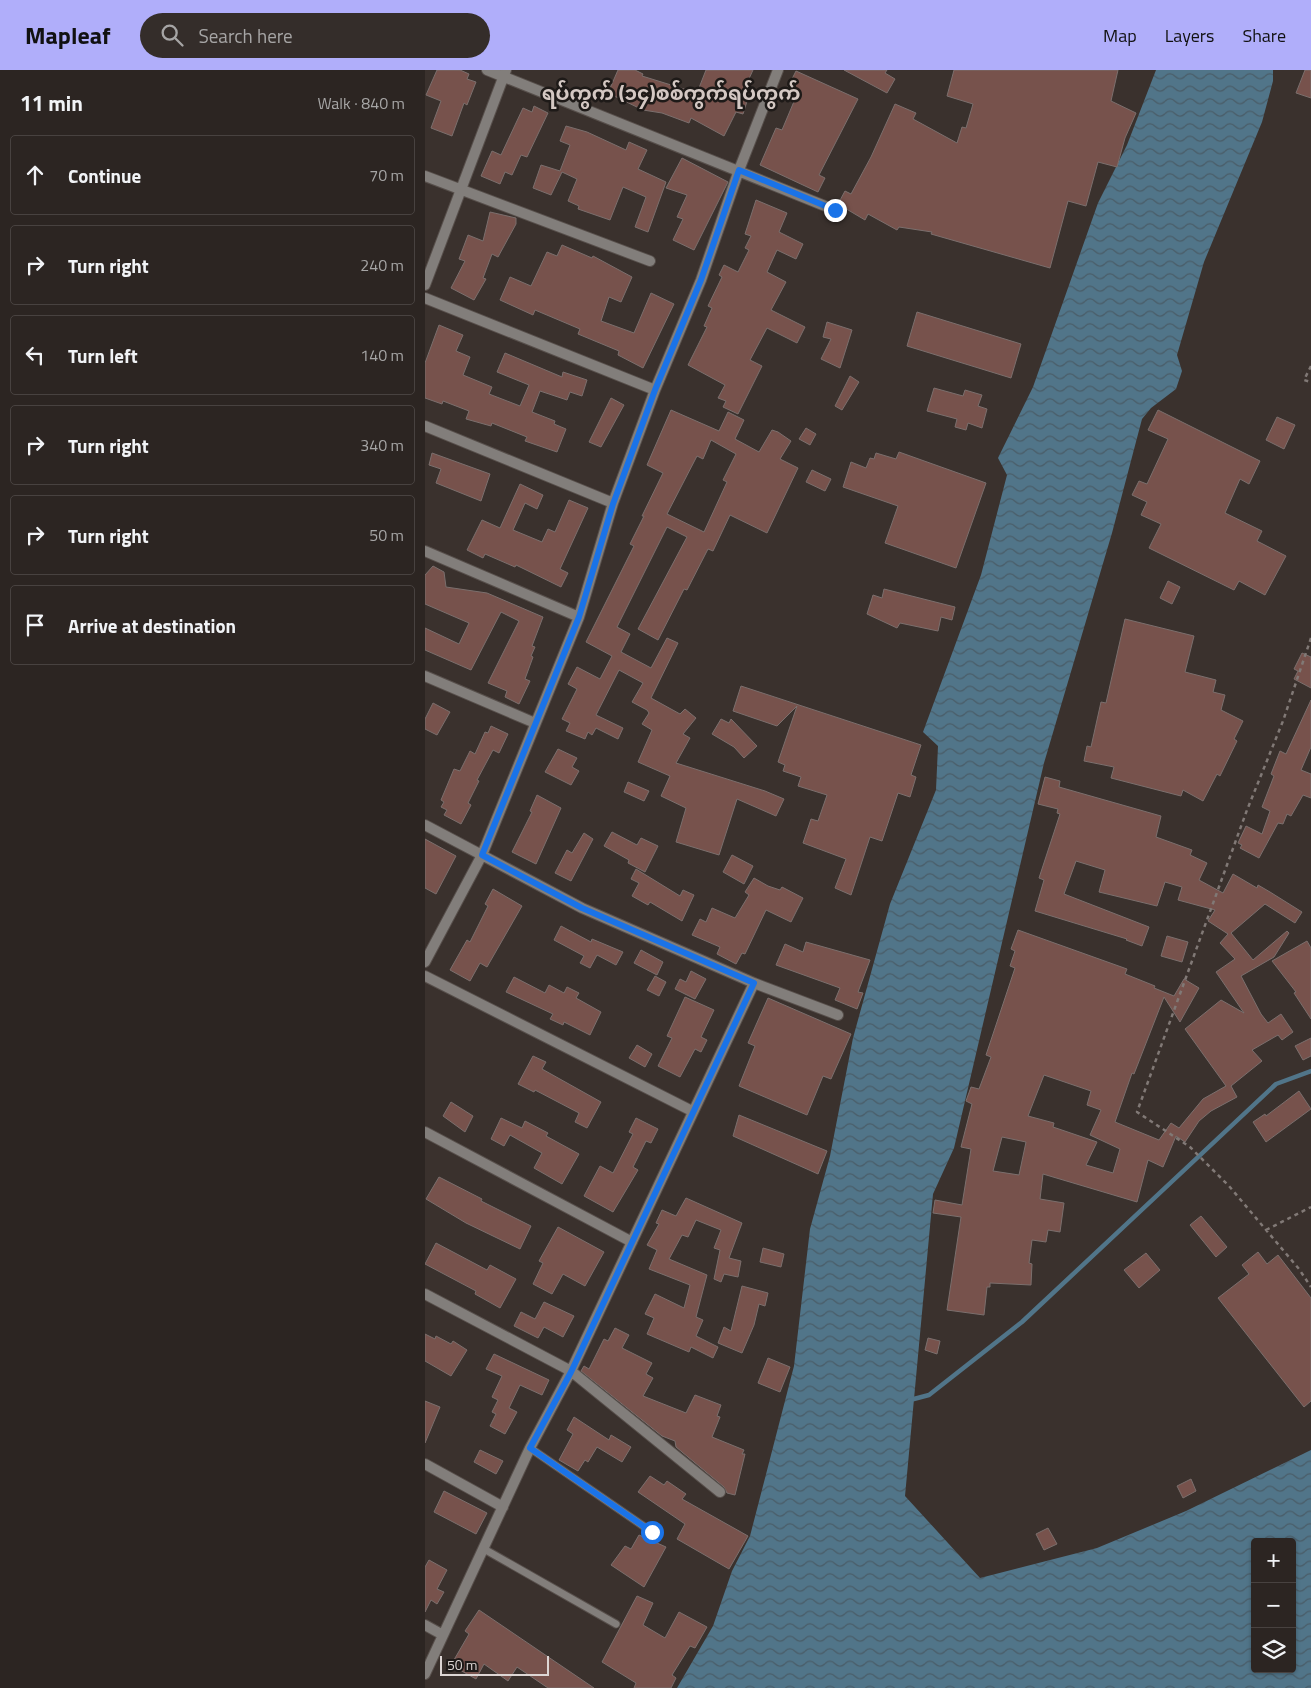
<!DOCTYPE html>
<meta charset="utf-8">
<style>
body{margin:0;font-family:"Titillium Web","Noto Sans Myanmar",sans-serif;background:#342d2a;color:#f1f3f6}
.controls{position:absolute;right:15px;bottom:15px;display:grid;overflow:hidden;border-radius:5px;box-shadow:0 1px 4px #0004}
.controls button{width:45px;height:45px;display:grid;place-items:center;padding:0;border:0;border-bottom:1px solid #484240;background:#2c2522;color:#f1f3f6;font:25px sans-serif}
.scale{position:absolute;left:15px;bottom:12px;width:109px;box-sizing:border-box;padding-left:5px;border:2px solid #ddd6d4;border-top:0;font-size:14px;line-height:18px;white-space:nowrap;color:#ddd6d4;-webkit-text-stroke:4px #1e1a18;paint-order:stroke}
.stop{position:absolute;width:15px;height:15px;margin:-11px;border:4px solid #1a73e8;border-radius:50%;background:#fff}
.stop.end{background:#1a73e8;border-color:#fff;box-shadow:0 1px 5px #0008}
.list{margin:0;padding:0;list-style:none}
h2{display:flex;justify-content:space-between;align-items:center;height:65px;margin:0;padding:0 20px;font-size:21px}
h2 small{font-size:16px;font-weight:400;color:#a6a5a5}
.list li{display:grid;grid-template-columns:32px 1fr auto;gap:15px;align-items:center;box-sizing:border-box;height:80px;margin:0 10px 10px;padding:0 10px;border:1px solid #484240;border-radius:5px}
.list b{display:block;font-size:19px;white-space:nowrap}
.list em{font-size:16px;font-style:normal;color:#a6a5a5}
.icon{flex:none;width:28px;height:28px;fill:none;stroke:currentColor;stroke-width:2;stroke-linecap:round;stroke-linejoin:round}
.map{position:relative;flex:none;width:886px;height:1618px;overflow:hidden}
header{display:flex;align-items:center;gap:30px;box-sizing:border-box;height:70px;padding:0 25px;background:#b0aefa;color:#111}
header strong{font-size:24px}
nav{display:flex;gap:28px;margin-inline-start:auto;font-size:18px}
.search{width:350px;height:45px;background:#342d2a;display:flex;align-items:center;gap:12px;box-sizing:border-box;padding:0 18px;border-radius:28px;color:#a6a5a5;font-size:19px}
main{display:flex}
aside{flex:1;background:#2c2522}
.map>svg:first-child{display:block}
.water{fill:url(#water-waves);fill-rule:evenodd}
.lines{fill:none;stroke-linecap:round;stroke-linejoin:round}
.stream{stroke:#517589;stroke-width:4.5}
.building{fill:#77524c;stroke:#7b6f6d;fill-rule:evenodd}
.service-casing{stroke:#574f4b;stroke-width:9}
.minor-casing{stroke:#574f4b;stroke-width:12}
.path{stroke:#817976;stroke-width:2.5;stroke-dasharray:4 4;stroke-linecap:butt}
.service{stroke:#827e7b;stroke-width:7}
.minor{stroke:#827e7b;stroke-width:10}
.route{stroke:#1a73e8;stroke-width:6}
.labels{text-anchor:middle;stroke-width:5;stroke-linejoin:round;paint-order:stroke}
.quarter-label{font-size:20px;font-weight:bold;fill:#d4c8c3;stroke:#1e1a18}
</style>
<header>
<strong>Mapleaf</strong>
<div class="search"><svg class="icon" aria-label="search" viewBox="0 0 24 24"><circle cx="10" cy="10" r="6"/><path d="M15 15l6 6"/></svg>Search here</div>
<nav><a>Map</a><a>Layers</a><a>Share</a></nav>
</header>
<main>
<aside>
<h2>11 min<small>Walk · 840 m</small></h2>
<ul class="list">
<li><svg class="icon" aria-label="ahead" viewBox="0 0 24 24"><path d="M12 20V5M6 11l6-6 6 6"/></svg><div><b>Continue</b></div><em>70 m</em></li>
<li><svg class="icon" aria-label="right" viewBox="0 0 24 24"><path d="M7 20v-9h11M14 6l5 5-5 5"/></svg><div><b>Turn right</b></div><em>240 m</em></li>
<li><svg class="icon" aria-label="left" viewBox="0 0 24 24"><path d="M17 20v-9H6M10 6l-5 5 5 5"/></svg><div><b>Turn left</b></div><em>140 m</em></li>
<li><svg class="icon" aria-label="right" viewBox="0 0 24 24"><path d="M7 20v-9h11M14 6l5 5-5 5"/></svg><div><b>Turn right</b></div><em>340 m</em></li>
<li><svg class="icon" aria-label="right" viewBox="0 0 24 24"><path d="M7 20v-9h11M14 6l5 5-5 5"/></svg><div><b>Turn right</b></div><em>50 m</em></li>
<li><svg class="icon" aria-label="arrive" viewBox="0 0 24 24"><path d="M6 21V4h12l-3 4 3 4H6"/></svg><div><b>Arrive at destination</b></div></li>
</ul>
</aside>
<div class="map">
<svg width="886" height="1618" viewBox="0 0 886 1618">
<defs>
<pattern id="water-waves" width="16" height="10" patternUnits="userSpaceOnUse" patternTransform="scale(1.25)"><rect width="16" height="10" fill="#517589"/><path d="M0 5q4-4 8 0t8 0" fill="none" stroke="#4a5d68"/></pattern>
</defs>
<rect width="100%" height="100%" fill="#3a312d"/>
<path class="water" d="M731 0H848V11L837 52 779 192 752 285 757 301 751 319 726 338 717 349 687 463 619 693 529 1078 508 1124 480 1426 555 1508 672 1478 761 1441 886 1380V1618H252L288 1556 307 1501 325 1466 369 1296 385 1159 405 1086 428 968 465 834 511 720 513 676 498 662 556 505 582 405 573 388 608 317 673 133 702 75ZM830 1472H867V1599H830Z"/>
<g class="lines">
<path class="stream" d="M485 1330 504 1325 597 1252 851 1014 886 1001"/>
</g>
<path class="building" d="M12 0H35L44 4 42 9 51 12 42 35 39 33 27 66 6 58 16 31 1 25Z
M193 0H210L218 4 217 6 272 23 281 0H328L316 26 323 28 318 44 311 42 299 66 266 48 264 53 237 43 218 40 183 23Z
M419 0H462L460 3 470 9 462 23Z
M529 0H693L686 31 711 43 700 68 692 97 673 92 661 136 643 131 625 198 506 164 507 162 474 157 472 160 443 144 440 150 413 134 420 121 426 124 446 87 470 34 491 43 488 49 532 73 537 57 541 58 548 34 522 26Z
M880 0H886V28L871 23Z
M371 1 433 29 394 105 400 108 393 122 335 95 351 58 357 60 373 22 363 17Z
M109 36 123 43 102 87 96 85 87 105 80 102 75 114 56 106 67 81 76 85 98 38 107 42Z
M141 56 162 62 201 80 204 72 222 80 213 99 241 112 223 162 210 157 221 127 198 117 185 150 153 139 154 136 143 131 152 109 137 102 126 125 108 118 116 95 135 101 145 75 135 71Z
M257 88 303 112 269 180 248 170 258 149 252 147 262 125 241 118Z
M331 130 362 143 354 162 378 174 371 189 352 180 342 202 361 212 346 240 380 257 372 273 342 258 325 290 337 296 313 344 298 337 301 331 293 328 300 315 263 295 282 257 279 256 287 238 283 236 297 207 294 205 299 195 313 202 324 180 320 178 326 166 320 164Z
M65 142 91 148V154L73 187 67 184 58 208 61 209 49 230 26 218 40 191 34 189 43 165 58 171Z
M137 175 167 188 168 186 207 207 196 232 184 227 176 251 209 263 226 223 249 234 218 298 193 285 194 281 153 264 155 259 110 240 108 245 75 230 85 207 106 216 122 182 132 186Z
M492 242 596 274 586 308 482 276Z
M402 252 427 260 415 298 396 289 406 269 398 267Z
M14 255 38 265 31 281 45 287 38 305 67 317 64 324 95 336 104 315 72 302 80 283 137 307 138 302 162 310 157 326 145 322 142 330 115 321 107 342 130 351 129 354 141 359 132 382 100 371 102 367 67 353 66 356 41 349 44 341 18 331 17 334 0 328V293Z
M425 306 434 312 417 340 410 336Z
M509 318 538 326 540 320 557 325 553 336 562 339 557 358 543 353 541 360 530 357 532 349 502 341Z
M186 328 199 335 176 377 164 372Z
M246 340 294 361 303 342 319 350 310 369 334 382 347 360 353 362 366 371 355 389 373 398 342 463 305 445 288 481 283 479 262 520 259 519 233 570 213 559 262 467 242 457 192 557 205 564 196 582 226 598 242 568 253 573 226 628 255 644 260 639 271 648 258 664 265 668 251 693 340 721 359 729 351 746 312 729 294 785 251 772 261 738 236 726 245 706 213 692 227 660 217 654 224 643 222 640 207 632 218 613 194 600 171 645 198 658 193 669 171 658 167 665 163 662 160 669 141 661 145 653 137 649 152 619 143 614 152 597 175 609 187 586 161 572 209 476 205 474 219 446H217L238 403 222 395ZM286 370 311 384 298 410 302 412 279 462 242 444 272 386 278 389Z
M733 340 835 391 824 414 815 409 800 443 837 461 832 471 861 486 840 525 814 511 809 520 724 478 736 454 716 445 722 432 707 425 714 411 722 414 743 369 723 360Z
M852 347 870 355 859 379 841 370Z
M381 358 391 364 385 375 374 369Z
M474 382 561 413 531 498 460 473 473 436 418 417 426 392 441 398 445 388 449 389 451 383 471 389Z
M7 383 65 404 56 431 11 413 16 399 4 395Z
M387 400 406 409 400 421 381 412Z
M95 414 118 425 112 439 100 433 88 460 117 472 123 459 130 462 144 430 163 438 135 499 143 503 136 517 91 495 90 497 60 484 58 488 42 480 57 450 75 458Z
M8 496 19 502 21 517 62 523 118 547 107 576 110 577 106 586 108 587 100 609 105 611 94 634 80 627 82 621 63 613 94 551 76 542 46 600 0 580V558L34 574 44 553 0 534V505Z
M743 511 755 517 747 534 735 528Z
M459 519 530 537 527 550 516 547 513 561 475 553 472 558 442 544 448 525 457 528Z
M700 549 769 566 760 602 791 610 788 622 800 625 796 640 818 651 809 669 812 671 795 706 792 704 778 731 758 720 756 726 686 708 689 697 659 691 662 676 666 677 676 632 681 633Z
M877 583 886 587V618L869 609 873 601 869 599Z
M316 616 496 675 486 705 491 707 485 727 473 723 457 771 445 767 426 825 410 818 421 789 378 773 386 749 393 751 402 725 373 716 376 707 358 701 360 695 353 692 372 636 352 656 308 641Z
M886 630V677L876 700 886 704V728L878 725 866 746 862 744 858 754 853 753 834 788 815 778 817 775 813 773 821 756 837 764 845 741 837 737 849 706 846 704 855 681 861 684Z
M8 633 25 642 12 665 0 659V649Z
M296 649 304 653 306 649 332 676 319 688 309 677 287 664Z
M66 656 83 664 74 683 68 680 52 710 54 711 43 733 46 735 36 754 19 745 22 740 16 737 19 732 16 730 29 699 35 701 45 681 50 684 60 662 63 663Z
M133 679 152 688 147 697 154 701 146 715 120 702Z
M620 707 635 711 634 717 736 746 731 767 767 780 765 785 782 793 774 810 798 823 808 804 832 818 833 815 845 822 877 842 870 853 840 834 806 863 828 890 862 861 864 863 849 887 816 906 836 944 843 953 856 944 868 962 857 970 853 965 827 980 837 991 806 1016 812 1027 786 1041 774 1051 760 1072 751 1066 738 1097 723 1090 712 1132 618 1104 615 1129 639 1133 635 1162 623 1160 621 1172 607 1170 604 1193 607 1194 606 1215 565 1213V1217H562L559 1245 522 1240 536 1147 508 1143 510 1130 537 1135 546 1079 536 1077 547 1034 541 1031 546 1017 554 1019 566 987 561 985 590 898 585 896 590 881 586 879 593 860 702 899 700 904 730 916 729 918 749 926 759 909 774 918 755 952 739 927 709 1004 707 1003 690 1052 734 1070 746 1053 754 1058 778 1029 801 1016 760 959 796 930 819 943 791 902 810 889 795 873 803 864 783 851 790 840 753 830 757 817 740 812 732 836 674 822 680 800 651 791 639 824 724 857 717 876 701 870 702 869 610 841 619 810 614 808 635 744 632 743 633 739 613 734ZM619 1005 666 1021 662 1035 676 1040 665 1065 695 1079 688 1103 661 1095 672 1072 628 1057 629 1053 603 1046ZM577 1067 601 1072 594 1105 568 1101Z
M203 712 224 721 219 731 199 722Z
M112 725 136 738 111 794 87 782 107 742 105 741Z
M187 762 212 775 216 768 233 776 220 802 203 793 204 790 179 776Z
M159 763 168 769 146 811 130 803 142 780 147 783Z
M0 769 31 786 11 824 0 818Z
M307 785 328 796 319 814 298 802Z
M211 799 255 826 258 820 269 825 257 851 225 832 223 835 207 826 214 813 206 809Z
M329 808 343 816 355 820 357 817 378 828 366 852 341 840 320 884 317 883 311 894 292 884 295 877 267 865 275 849 281 852 287 838 310 848 324 825 320 822Z
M68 819 97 836 62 897 55 893 45 911 25 900 42 870 45 872 63 836 60 834Z
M136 856 166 872 167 869 198 882 191 895 172 885 165 898 155 893 159 886 129 870Z
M742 866 763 872 757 892 736 886Z
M882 871 886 878V949L869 923 871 922 847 891Z
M381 872 445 890 433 922 438 923 432 939 410 930 415 918 351 895 360 874 378 882Z
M216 880 238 892 232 905 209 893Z
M266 901 281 909 270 929 250 919 255 909 261 912Z
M230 906 241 912 234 926 222 920Z
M89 907 120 923 124 915 139 923 142 917 154 923 151 928 176 942 165 965 139 952 138 955 125 949 128 944 81 922Z
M260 927 289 940 276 967 282 970 276 982 270 979 255 1007 233 996 247 968 242 966Z
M343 928 426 964 406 1009 398 1006 382 1045 314 1016 330 976 323 973Z
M886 968V986L878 990 870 976Z
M212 975 227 984 220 997 204 988Z
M108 986 121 992 117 999 176 1032 162 1058 150 1052 154 1043 110 1020 109 1022 93 1014Z
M874 1021 886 1039 841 1072 828 1052 840 1044 841 1046Z
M26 1032 48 1046 40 1062 18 1046Z
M314 1045 402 1081 393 1104 308 1066Z
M76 1048 97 1058 100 1051 123 1063 121 1066 154 1084 137 1114 109 1098 117 1083 85 1065 79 1076 66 1069Z
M211 1048 233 1059 226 1073 221 1071 208 1097 213 1100 188 1142 159 1126 175 1096 188 1103 208 1064 204 1062Z
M14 1107 57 1129 56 1131 106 1156 95 1179 41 1153 1 1129Z
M261 1128 317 1153 304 1188 316 1191 313 1207 299 1204 296 1212 289 1209 295 1180 289 1178 296 1160 271 1150 263 1167 257 1165 244 1189 282 1205 271 1247 278 1250 271 1266 293 1277 288 1288 266 1277 264 1282 222 1264 229 1248 220 1244 230 1224 259 1238 265 1215 224 1199 232 1180 222 1175 234 1154 231 1153 237 1140 251 1146Z
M776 1146 802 1177 791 1187 765 1155Z
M133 1157 179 1182 160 1216 138 1204 127 1224 108 1214 118 1193 114 1191Z
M11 1173 62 1200 65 1195 91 1209 75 1238 50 1224 51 1221 0 1194Z
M338 1178 359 1184 356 1197 335 1192Z
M833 1182 842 1194 853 1185 886 1228V1331L879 1337 793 1228 824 1204 817 1195Z
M721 1183 735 1200 714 1218 699 1200Z
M317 1216 343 1223 340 1236 334 1234 329 1255 317 1283 293 1273 299 1257 306 1261Z
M119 1232 149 1246 138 1267 119 1257 113 1268 89 1256 96 1242 110 1249Z
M190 1258 204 1265 197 1278 227 1293 221 1304 228 1308 218 1326 261 1343 270 1325 296 1335 292 1346 295 1347 287 1367 319 1380 317 1384H320L310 1425 302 1423 299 1417 251 1377 250 1371 237 1366 156 1301 159 1296 164 1299 179 1269 183 1271Z
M0 1264 10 1269 11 1266 26 1274 28 1271 42 1280 26 1306 0 1291Z
M503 1268 515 1271 512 1284 500 1280Z
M69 1284 124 1310 117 1325 95 1315 84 1338 92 1342 80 1364 65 1356 71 1344 67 1342 73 1330 67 1327 77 1306 61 1299Z
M343 1288 365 1297 355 1322 333 1313Z
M0 1331 15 1337 0 1373Z
M149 1347 184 1370 186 1365 206 1377 197 1392 172 1377 163 1392 160 1390 153 1401 134 1390 148 1364 142 1360Z
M55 1380 78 1391 71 1404 49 1392Z
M225 1406 239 1415 242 1411 261 1424 257 1429 323 1466 304 1499 252 1469 260 1454 213 1422Z
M766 1409 771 1421 758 1428 752 1416Z
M19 1421 62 1443 51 1464 9 1442Z
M623 1458 632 1474 619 1480 611 1464Z
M214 1465 241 1477 219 1517 186 1495 200 1476 206 1479Z
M4 1490 22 1500 12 1519 19 1522 12 1534 6 1530 0 1542V1497Z
M212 1526 228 1533 218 1555 240 1568 254 1542 282 1557 270 1578 265 1576 247 1605 251 1608 246 1618H209L211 1613 177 1592Z
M54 1540 169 1618H123L92 1597 83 1611 59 1594 51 1609 26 1595 44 1564 40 1561Z"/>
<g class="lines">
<g class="service-casing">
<path id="service" d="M105 1378 227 1462
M59 1479 191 1554"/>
</g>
<g class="minor-casing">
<path id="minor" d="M62 0 410 140
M0 106 225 191
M0 215 81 0
M0 228 230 320
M0 356 188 433
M0 481 154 547
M0 606 110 653
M0 755 157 838 329 913 413 945
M0 892 57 785 154 547 188 433 230 320 276 210 314 100 353 0
M0 906 267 1041
M0 1062 207 1172
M0 1224 146 1301 295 1422
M0 1394 78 1437
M0 1555 18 1565
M0 1604 105 1378 146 1301 329 913"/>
</g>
<path class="path" d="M886 296 879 310 886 312
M886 568 858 651 822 740 712 1042 765 1077 804 1116 874 1199 886 1217
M841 1160 886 1137"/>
<use href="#service" class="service"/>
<use href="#minor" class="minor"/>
</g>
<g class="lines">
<path class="route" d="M227 1462 105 1378 146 1302 329 913 157 838 57 785 154 547 188 434 230 320 276 210 314 100 410 140"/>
</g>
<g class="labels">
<g class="quarter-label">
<text x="246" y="30">ရပ်ကွက် (၁၄)စစ်ကွက်ရပ်ကွက်</text>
</g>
</g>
</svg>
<div class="controls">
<button>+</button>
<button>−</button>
<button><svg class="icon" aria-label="layers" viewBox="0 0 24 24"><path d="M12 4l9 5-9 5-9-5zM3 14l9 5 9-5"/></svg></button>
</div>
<div class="scale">50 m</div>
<div class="stop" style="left:227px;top:1462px"></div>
<div class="stop end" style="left:410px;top:140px"></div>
</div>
</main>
